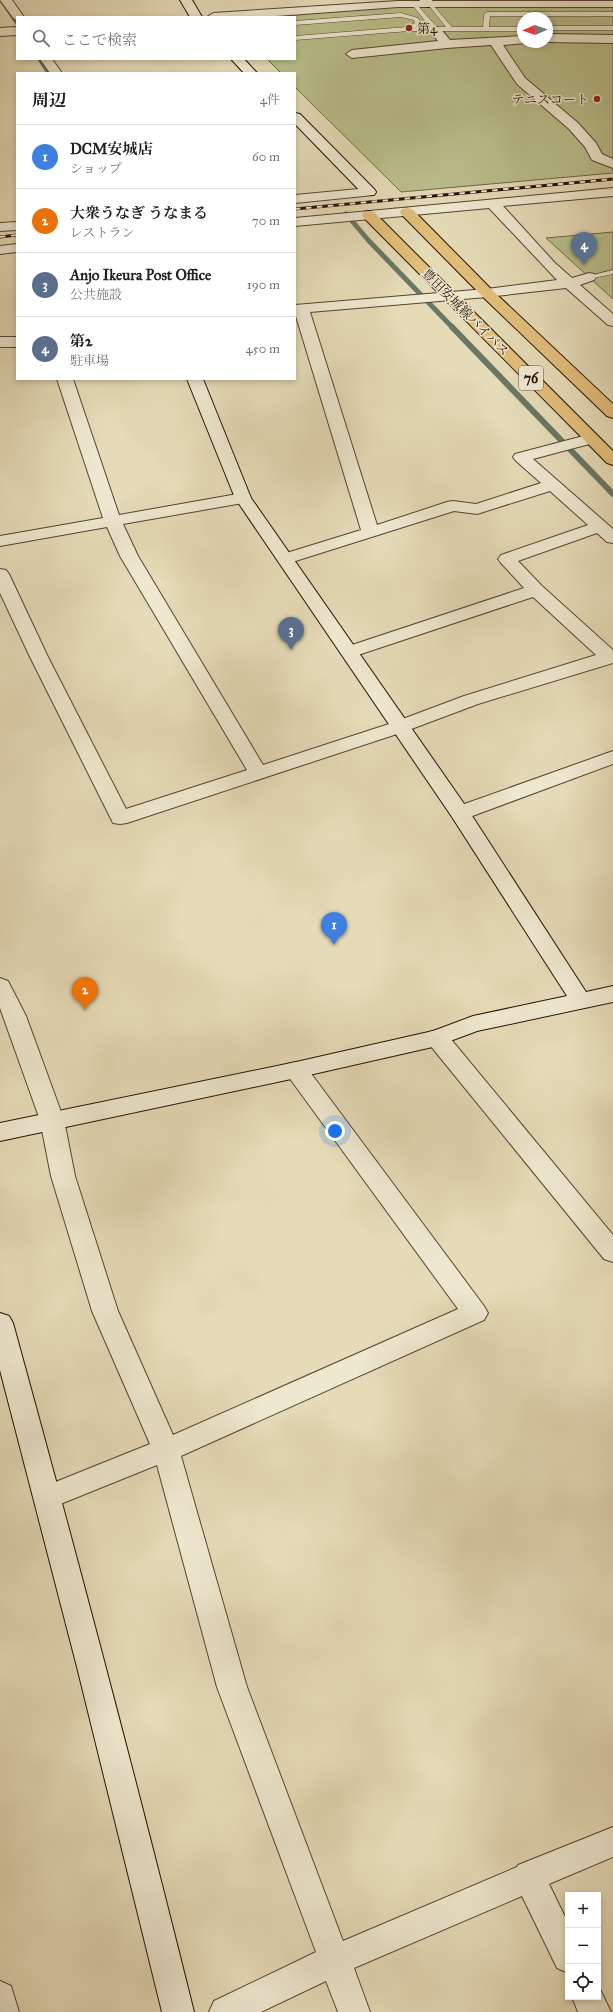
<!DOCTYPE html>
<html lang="ja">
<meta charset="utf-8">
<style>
body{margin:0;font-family:"IM FELL Great Primer","Noto Serif JP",serif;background:#f2f2f2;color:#202124}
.controls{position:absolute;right:12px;bottom:12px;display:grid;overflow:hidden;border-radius:0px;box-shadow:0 2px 6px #0003}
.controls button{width:36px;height:36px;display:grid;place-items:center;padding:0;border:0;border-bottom:1px solid #e0e0e0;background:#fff;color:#202124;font:20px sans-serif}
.compass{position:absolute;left:517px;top:12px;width:36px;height:36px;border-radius:50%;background:#fff;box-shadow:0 2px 6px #0003;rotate:268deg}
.you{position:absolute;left:335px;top:1131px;width:14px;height:14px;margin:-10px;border:3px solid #fff;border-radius:50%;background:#1a73e8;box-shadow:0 0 0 6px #1a73e833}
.badge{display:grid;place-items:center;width:26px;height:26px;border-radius:50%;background:#8f2418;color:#fff;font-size:13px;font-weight:700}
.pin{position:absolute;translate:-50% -33px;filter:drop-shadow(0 1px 2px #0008)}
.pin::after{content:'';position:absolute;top:21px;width:14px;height:12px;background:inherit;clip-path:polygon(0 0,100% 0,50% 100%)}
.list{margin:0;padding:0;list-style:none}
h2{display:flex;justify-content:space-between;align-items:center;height:52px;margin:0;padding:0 16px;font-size:17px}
h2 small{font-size:13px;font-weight:400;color:#757577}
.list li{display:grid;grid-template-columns:26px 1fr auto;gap:12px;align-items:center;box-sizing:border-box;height:64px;padding:0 16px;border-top:1px solid #e0e0e0}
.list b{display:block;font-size:15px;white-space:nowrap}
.list p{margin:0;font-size:13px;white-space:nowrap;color:#757577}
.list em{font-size:13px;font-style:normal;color:#757577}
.icon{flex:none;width:22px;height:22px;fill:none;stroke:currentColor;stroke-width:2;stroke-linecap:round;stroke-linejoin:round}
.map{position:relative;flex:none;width:613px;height:2012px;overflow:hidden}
.search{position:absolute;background:#fff;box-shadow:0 2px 6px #0003;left:16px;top:16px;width:280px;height:44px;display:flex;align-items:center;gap:10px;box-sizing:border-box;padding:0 14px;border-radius:0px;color:#757577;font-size:15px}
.panel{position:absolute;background:#fff;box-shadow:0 2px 6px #0003;left:16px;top:72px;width:280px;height:308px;border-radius:0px}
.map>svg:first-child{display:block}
.green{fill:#b9bf8b;stroke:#706846;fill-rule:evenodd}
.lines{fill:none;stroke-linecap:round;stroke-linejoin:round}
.stream-far1{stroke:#697866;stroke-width:5}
.stream{stroke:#697866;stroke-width:6}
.lane-casing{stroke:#56442e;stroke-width:1}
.street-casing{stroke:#56442e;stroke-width:2}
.secondary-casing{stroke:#261100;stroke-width:2}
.primary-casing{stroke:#261100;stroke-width:2}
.lane{fill:#eee8d0;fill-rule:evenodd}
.street{fill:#eee8d0;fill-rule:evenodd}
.secondary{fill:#eee8d0;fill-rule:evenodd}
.primary{fill:#e2be7c;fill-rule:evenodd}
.rail-casing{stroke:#261100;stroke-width:3}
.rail{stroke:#eee8d0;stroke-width:2;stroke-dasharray:5.5;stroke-linecap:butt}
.poi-dot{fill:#8f2418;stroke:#eee8d0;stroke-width:1.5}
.labels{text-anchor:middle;stroke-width:3;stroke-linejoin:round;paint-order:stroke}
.far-poi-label{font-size:13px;fill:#261100;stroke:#eee8d0;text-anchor:start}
.far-street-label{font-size:13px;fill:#261100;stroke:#eee8d0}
.shield{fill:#eee8d0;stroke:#62523e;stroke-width:1}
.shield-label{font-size:14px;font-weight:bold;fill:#261100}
</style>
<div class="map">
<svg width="613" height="2012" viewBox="0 0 613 2012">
<rect width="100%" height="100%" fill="#e5dbb7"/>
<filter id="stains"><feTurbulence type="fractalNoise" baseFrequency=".005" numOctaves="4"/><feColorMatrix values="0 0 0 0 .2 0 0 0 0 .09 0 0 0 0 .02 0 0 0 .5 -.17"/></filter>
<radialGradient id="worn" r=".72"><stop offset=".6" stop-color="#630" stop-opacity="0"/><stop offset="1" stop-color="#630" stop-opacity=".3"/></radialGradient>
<path class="green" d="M613 5V173L401 192 295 87V73H281L267 59H295V17H272L373 7ZM523 18H547V42H523Z
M613 232V299L546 238Z"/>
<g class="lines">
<path class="stream-far1" d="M2 0 17 22
M40 59 49 73
M346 214 369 241 453 328"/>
<path class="stream" d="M452 327 613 494"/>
<g class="lane-casing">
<path id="lane" d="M433 5 452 27H483L484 14 487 12H613V16H490L489 27H523V31H409L295 40V36L407 27 415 23 414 20 401 17 295 25V21L401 13 418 18 421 24 416 27H430L414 7 417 5 437 27H446L430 7Z
M547 26H613V30H547Z
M613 270V274L589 279 585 277Z"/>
</g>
<g class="street-casing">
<path id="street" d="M0 0H12L24 17H17V20L14 19Z
M398 1H613V7H398L263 17H207L213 13Z
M17 27V35L0 36V28Z
M436 27 440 28 450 40 523 36V42L527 43 503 45 525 78 578 123 596 143 602 154 613 159V168L592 160 585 147 569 129 517 84 491 45 447 48 352 58 346 54 352 50 438 41 430 31Z
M547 34 613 35V43L547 42Z
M40 59H52L62 73H50Z
M369 188 374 189 376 192 374 195 295 203V195Z
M613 188V196L503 206 555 263 572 278 589 273 594 274 596 277 594 280 580 285 613 314V326L608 325 566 288 487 297 310 312 377 525 447 502 453 501 476 504 541 483 515 460 513 457 515 454 591 434 597 436 599 439 597 442 533 459 613 529V543L607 542 597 533 518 561 542 586 613 650V663L478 704 406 731 127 823 120 824 113 823 30 657 0 593V569L6 570 9 574 48 657 126 809 247 770 120 556 107 527 0 546V536L103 518 57 379H73L119 515 243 493 249 494 251 498 249 502 243 503 123 524 138 556 263 765 392 723 464 696 596 655 533 597 355 656 349 657 343 656 340 652 343 648 524 588 501 563 498 559 501 555 588 525 550 491 477 514 454 511 286 564 280 563 277 559 280 555 361 530 295 313V305L487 289 557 280 489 208 295 226V218Z
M17 222V230L0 231V223Z
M17 244V252L0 254V246Z
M0 337H17V347H0Z
M613 751V764L467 818 460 819 453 818 450 813 453 808Z
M0 978 8 981 26 1016 64 1120 75 1176 118 1311 173 1435 458 1309 288 1076 285 1070 288 1064 296 1062 304 1064 484 1306 488 1313 484 1320 181 1456 247 1687 343 1941 517 1867 518 1865 613 1827V1857L549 1884 568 1923V1973L557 1968 522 1896 354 1968 370 2012H338L326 1981 261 2012H209L214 2001 316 1952 217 1687 157 1465 48 1509 38 1505 34 1497 38 1489 150 1444 92 1311 51 1176 40 1120 0 1008Z
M437 1030 445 1032 613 1235V1262L604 1259 429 1044 426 1038 429 1032Z
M0 1981 11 1986 19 2012H0Z
M598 1985 611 2012H578L572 1997H598Z"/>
</g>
<g class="secondary-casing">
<path id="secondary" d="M180 0H192L202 17H190Z
M419 0H432L435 4 429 7 425 6Z
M231 59H244L257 73H244Z
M295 113 300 114 374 189 376 192 374 195H364L295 124Z
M187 379H203L251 498 467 808 586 992 613 986V1002L477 1031 437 1046 296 1078 0 1141V1123L296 1062 433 1031 473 1016 567 996 452 817 235 498Z
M0 1313 9 1316 13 1323C76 1552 137 1782 194 2012H162L77 1667 0 1370Z"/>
</g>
<g class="primary-casing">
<path id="primary" d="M407 208 412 209 492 290 613 404V418L607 416 482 296 402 215 400 212 402 209Z
M369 211 374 212 613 451V465L607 463 364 218 362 215 364 212Z"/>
</g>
<use href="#lane" class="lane"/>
<use href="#street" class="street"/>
<use href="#secondary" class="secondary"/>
<use href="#primary" class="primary"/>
<g class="rail-casing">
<path id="rail" d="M295 209 613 179
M0 237 17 235"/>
</g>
<use href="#rail" class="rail"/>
</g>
<g class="poi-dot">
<circle cx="409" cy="28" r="4"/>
<circle cx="597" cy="99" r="4"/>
</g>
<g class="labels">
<g class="far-poi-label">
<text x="417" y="33">第4</text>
<text x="589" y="104" text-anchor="end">テニスコート</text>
</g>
<g class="far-street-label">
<text transform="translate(466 312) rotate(45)" y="5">豊田安城線バイパス</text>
</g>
<rect class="shield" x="519" y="366" width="24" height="24" rx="3"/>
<g class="shield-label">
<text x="531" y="383">76</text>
</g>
</g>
<rect width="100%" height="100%" filter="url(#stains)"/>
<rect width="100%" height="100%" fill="url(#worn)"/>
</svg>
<div class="controls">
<button>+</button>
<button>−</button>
<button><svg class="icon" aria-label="locate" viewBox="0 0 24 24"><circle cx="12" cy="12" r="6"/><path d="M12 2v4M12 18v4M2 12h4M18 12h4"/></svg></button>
</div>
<svg class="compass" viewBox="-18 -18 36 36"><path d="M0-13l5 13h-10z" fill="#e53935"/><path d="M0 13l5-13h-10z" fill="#757577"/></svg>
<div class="you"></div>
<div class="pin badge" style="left:334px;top:945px;background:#3f7fe0">1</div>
<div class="pin badge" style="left:85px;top:1010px;background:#e8710a">2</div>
<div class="pin badge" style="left:291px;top:650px;background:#5c6f8a">3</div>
<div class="pin badge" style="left:584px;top:265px;background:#5c6f8a">4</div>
<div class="search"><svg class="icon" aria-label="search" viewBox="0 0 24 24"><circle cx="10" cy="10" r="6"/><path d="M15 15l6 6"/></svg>ここで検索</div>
<section class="panel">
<h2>周辺<small>4件</small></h2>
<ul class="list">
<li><span class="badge" style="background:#3f7fe0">1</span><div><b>DCM安城店</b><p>ショップ</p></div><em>60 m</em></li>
<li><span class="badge" style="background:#e8710a">2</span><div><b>大衆うなぎ うなまる</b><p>レストラン</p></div><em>70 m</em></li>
<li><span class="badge" style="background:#5c6f8a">3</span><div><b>Anjo Ikeura Post Office</b><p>公共施設</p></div><em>190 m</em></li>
<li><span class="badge" style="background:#5c6f8a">4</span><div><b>第2</b><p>駐車場</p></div><em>450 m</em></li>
</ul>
</section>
</div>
